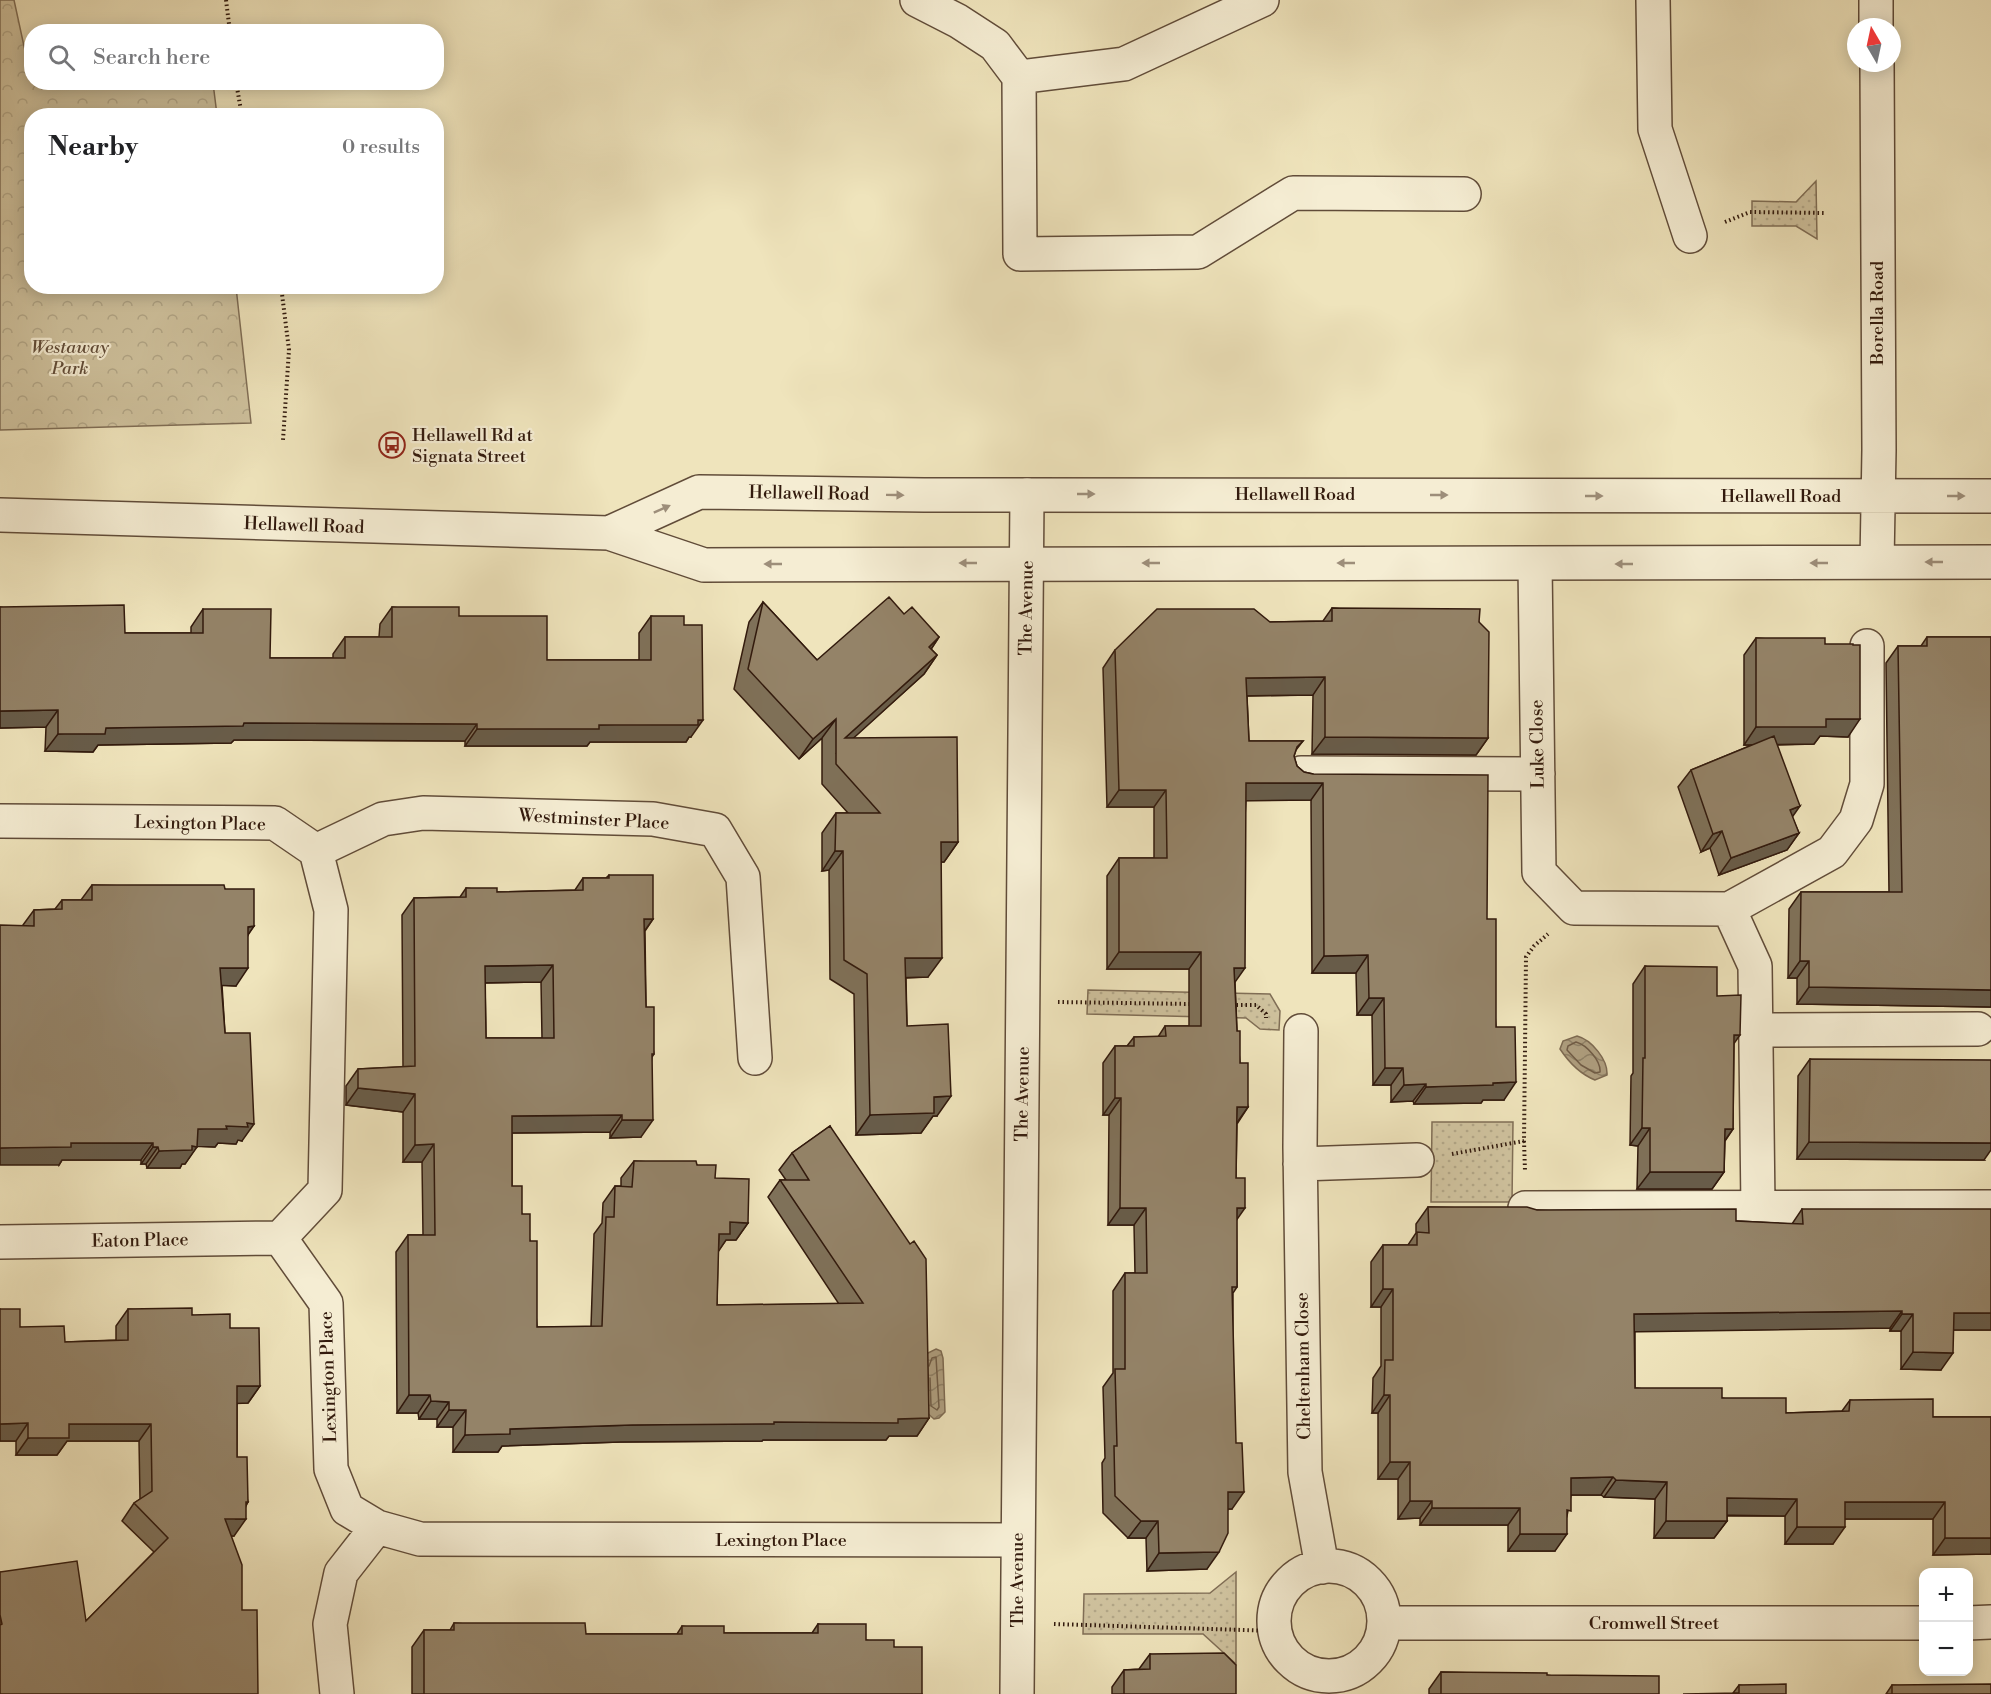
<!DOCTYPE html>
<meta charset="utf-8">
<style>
body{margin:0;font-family:"Libre Bodoni",serif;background:#f2f2f2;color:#202124}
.controls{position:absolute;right:18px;bottom:18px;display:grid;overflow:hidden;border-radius:12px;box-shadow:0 3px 15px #0003}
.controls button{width:54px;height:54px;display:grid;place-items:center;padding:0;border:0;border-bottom:2px solid #e0e0e0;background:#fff;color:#202124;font:30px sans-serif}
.compass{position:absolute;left:1847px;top:18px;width:54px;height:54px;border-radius:50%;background:#fff;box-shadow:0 3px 15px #0003;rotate:351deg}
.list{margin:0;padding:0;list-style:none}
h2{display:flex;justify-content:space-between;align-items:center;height:78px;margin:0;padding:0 24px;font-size:26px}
h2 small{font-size:20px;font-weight:400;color:#757577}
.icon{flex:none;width:33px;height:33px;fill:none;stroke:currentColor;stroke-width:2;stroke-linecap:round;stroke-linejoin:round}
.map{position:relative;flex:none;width:1991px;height:1694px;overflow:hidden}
.search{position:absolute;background:#fff;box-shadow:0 3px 15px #0003;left:24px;top:24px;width:420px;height:66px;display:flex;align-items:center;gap:15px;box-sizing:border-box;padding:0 21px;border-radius:24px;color:#757577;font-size:22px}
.panel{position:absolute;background:#fff;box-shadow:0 3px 15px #0003;left:24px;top:108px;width:420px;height:186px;border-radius:24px}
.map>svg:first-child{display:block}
.grass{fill:url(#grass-dots);stroke:#806e56;stroke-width:1.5}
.forest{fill:url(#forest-crowns);stroke:#806e56;stroke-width:1.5}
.water{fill:url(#water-waves);stroke:#7d6a52;stroke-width:1.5}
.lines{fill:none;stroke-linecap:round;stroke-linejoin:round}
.shore{stroke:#705c46;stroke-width:1.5}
.minor-casing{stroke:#614c39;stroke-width:36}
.tertiary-casing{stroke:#614c39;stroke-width:36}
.path{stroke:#321a0d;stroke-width:4;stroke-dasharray:1.5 3;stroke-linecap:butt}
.minor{stroke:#f5edd3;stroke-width:33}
.tertiary{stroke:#f5edd3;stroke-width:33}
.wall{fill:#7f7159;stroke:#321a0d;stroke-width:1.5;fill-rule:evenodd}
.shaded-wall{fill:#685c49;stroke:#321a0d;stroke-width:1.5}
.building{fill:#948368;stroke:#321a0d;stroke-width:1.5;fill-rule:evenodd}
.oneway{fill:#9d8e7a}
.labels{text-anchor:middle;stroke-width:4.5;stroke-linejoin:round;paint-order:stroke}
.street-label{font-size:18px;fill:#321a0d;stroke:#f5edd3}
.park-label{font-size:18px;font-style:italic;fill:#614c38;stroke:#f5edd3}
.poi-label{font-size:18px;fill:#321a0d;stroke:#f5edd3;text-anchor:start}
</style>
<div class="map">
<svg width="1991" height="1694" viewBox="0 0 1991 1694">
<defs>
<pattern id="grass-dots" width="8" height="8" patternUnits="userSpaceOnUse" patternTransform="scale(1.5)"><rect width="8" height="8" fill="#cfc29e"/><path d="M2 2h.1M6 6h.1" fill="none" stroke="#b2a687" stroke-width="1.8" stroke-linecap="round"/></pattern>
<pattern id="forest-crowns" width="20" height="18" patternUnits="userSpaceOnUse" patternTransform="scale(1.5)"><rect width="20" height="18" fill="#cfc29e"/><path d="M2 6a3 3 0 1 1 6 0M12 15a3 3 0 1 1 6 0" fill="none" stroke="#b2a687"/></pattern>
<pattern id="water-waves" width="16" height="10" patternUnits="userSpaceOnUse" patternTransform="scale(1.5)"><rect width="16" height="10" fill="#af9f80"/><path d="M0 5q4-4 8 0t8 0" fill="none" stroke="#8f8167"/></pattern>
</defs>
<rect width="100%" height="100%" fill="#efe4bc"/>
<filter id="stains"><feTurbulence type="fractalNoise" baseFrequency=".00333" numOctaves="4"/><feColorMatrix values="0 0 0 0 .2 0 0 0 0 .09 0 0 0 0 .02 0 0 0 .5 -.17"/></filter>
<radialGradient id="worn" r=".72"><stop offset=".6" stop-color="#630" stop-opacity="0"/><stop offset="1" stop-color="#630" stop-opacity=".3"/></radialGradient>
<path class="grass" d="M1816 181 1817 239 1796 226H1752V201L1796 202Z
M1088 990 1270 994 1280 1011 1279 1030 1260 1029 1246 1018 1087 1014Z
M1432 1122H1513L1512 1202H1431Z
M1236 1572V1664L1203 1634H1083L1084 1594 1210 1593Z"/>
<path class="forest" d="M0 0H14L27 60H31L32 82 213 83 217 115 32 116V286L236 287 251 423 0 430Z"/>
<path class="water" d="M1577 1036C1592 1040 1608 1060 1607 1075L1595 1080C1580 1074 1568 1061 1560 1049L1563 1041Z
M936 1349 941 1351 943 1358 945 1412 939 1418 934 1419 925 1411 926 1354Z"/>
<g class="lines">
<path class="shore" d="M1576 1042C1587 1045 1601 1061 1600 1072L1595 1073 1581 1065 1567 1050 1568 1046Z
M929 1366 932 1358 936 1357 939 1407 937 1410 931 1406 930 1378"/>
<g class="minor-casing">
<path id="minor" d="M917 0 958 21 995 45 1019 77 1124 64 1262 0
M1653 0 1655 129 1690 236
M1019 77 1020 254 1198 252 1293 193 1464 194
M1535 564 1539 872 1574 908 1729 909 1755 966 1758 1207
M1301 773 1538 774
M0 821 275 823 316 851 331 910 325 1190 280 1238 326 1303 331 1469 347 1509 377 1527 420 1539 1017 1540
M316 851 383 819 423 813 653 819 715 830 743 877 755 1058
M1729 909 1832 852 1856 820 1867 784V646
M1756 1030 1978 1029
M1301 1031 1300 1147 1305 1472 1322 1567
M1300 1164 1417 1160
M1525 1208 1989 1207
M0 1242 280 1238
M1274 1621a55 55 0 1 1 110 0a55 55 0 1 1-110 0Z
M1385 1623H1924
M1968 1623 1991 1622
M337 1694 330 1624 341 1573 377 1527
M1017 1694 1027 495"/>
</g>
<g class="tertiary-casing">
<path id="tertiary" d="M1876 0V27
M1877 63 1879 450 1877 562
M0 515 609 533 704 565 1991 562
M609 533 699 492 924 495 1991 496"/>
</g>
<path class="path" d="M226 0 230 32
M236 82 242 116
M1725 222 1750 212 1826 213
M281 286 289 350 283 440
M1058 1002 1192 1004
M1232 1005H1256L1266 1014V1018
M1524 1141 1525 1171
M1452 1154 1524 1141 1526 957 1534 946 1548 934
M1054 1624 1275 1631"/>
<use href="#minor" class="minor"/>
<use href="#tertiary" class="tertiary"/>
</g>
<path class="wall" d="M763 602 817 660 904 614 939 637 931 649 937 655 924 674 853 738 958 842 944 862H941L928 977 906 978 907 1026 937 1116H933L921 1133 856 1135 854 994 830 979 829 870 822 871V833L836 813H848L822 784V738L799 759 734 689 749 622Z
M0 607 125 633H191V627L203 609 270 658H333V654L345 637H379L380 624 392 607 459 616 547 660H639V633L651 616 684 625 691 737H689L686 742H590L587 746H465V741L234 740 231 743 98 745 93 752 45 751 46 727 0 728Z
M1332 608 1479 622 1488 738 1476 755 1312 754 1313 695 1247 696 1249 741H1303L1296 750 1294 756 1297 766 1304 772 1313 774 1487 919 1496 1027 1504 1100H1483L1481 1103 1414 1104 1413 1101 1391 1102V1085H1373L1372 1015H1357L1356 973H1312L1311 800H1246L1235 982 1237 1031 1240 1063 1248 1107 1237 1124 1236 1178 1237 1287 1233 1293 1232 1509H1228L1207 1569 1147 1571 1146 1538H1128L1103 1513 1102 1463 1105 1458 1103 1387 1113 1373V1291L1125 1273H1135L1134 1225H1108L1109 1115H1103V1063L1115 1046H1127L1134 1037H1158L1165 1026H1189V969H1107V876L1119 858H1154V807H1107L1103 668 1115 650 1270 622 1323 621Z
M1927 637H1991V1007L1797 1004V978H1788L1789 909 1801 892H1889L1886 663 1898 646H1921Z
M1756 638 1825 644 1848 737 1820 736 1814 744 1777 745 1792 817 1799 833 1787 850 1719 875 1710 848 1701 852 1678 787 1691 770 1752 745H1744V655Z
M609 875 653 919 645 931 646 1007 654 1054 652 1057 641 1137 610 1138V1132L512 1133V1186L522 1214 530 1241 537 1327H591L594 1234 602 1223 603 1203 615 1186H621V1178L634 1161 697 1165 715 1178 748 1223 736 1240H726L718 1251 717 1305 839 1304 768 1197 780 1180H786L779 1170 792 1153 830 1126 929 1418 917 1436H889L886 1440H763L762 1441 620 1442 502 1446 498 1452H453V1427H437V1419H419L418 1413H397L396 1252 408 1235H423L422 1162H403V1112L346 1105V1086L358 1069 403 1067 402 915 414 898 460 897 466 888 497 892 575 890 583 878H606ZM541 982 542 1038H486L485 983Z
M92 885 225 889 254 926 248 934 236 986 222 985 225 1033 242 1141 238 1140 236 1144 218 1143 215 1147 197 1146 185 1164H182L180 1168H147L146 1164H141V1160H62L59 1165 23 925 34 910 55 909 62 900H81Z
M1645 966 1717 996 1734 1044 1733 1129 1725 1141 1724 1172 1712 1189H1637L1638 1146 1630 1145 1631 1076 1633 1073V984Z
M1810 1059 1984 1160 1797 1159 1798 1076Z
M1428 1207 1537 1210 1792 1224 1802 1209 1991 1330H1953L1941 1370 1901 1369V1331H1890V1328L1635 1331V1388L1722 1398 1786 1413 1842 1411 1850 1400 1933 1417H1991V1554L1933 1555V1519H1845L1833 1544H1785V1516H1727V1521L1714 1538H1654L1655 1499 1604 1497 1601 1495H1571L1567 1516 1555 1551H1508V1525H1420V1518L1398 1519V1479H1378V1413H1372L1373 1378 1381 1366V1307H1371V1262L1383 1245H1408L1416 1233V1224Z
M0 1309 20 1327 65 1342 116 1340V1326L128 1309 192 1315 230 1328 260 1386 248 1403H237V1457L248 1502 246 1506 234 1536H231L0 1694V1572L86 1621 154 1552 122 1521 134 1503 140 1499 139 1441H67L57 1455H16V1441H0Z
M454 1623 586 1634H677L682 1626 724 1633H812L818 1624 866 1640 894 1647 922 1694H412V1647L424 1630H450Z
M1150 1654 1236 1694H1112V1687L1124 1670 1139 1669Z
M1441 1672 1547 1675 1659 1694H1429V1689Z
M1739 1685 1786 1694 1733 1693Z
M1892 1685 1991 1694H1886Z"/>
<path class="shaded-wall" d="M939 637 926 657 929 647Z
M937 655 924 674 836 754 845 738Z
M1325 677 1313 695 1234 696 1246 678Z
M58 710 46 727 0 728V711Z
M836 719 822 738 799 759 813 739Z
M1826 719H1860L1848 737 1820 736 1814 744 1744 745 1756 727Z
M703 720 691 737H689L686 742H590L587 746H465L477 729 599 725Z
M244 723 477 724 465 741 234 740 231 743 98 745 93 752 45 751 58 734 106 728Z
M1325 737 1488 738 1476 755 1312 754Z
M1246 783H1323L1311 800 1234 801Z
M1119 790H1166L1154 807H1107Z
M1800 806 1788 823 1790 810Z
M1722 831 1710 848 1701 852 1713 834Z
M1799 833 1787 850 1719 875 1731 858Z
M941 842H958L944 862H927Z
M835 851H843L829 870 822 871Z
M644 919H653L641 936Z
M254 926 242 944 248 927Z
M1119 952H1201L1189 969H1107Z
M1368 955 1356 973H1312L1324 956Z
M905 958H942L928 977 891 978Z
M1800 961H1809L1797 978H1788Z
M553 965 541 982 473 983 485 966Z
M220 968H248L236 986 208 985Z
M1234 968H1245L1233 985Z
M1809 987 1991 990V1007L1797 1004Z
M1369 998H1384L1372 1015H1357Z
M1734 1035H1740L1728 1052Z
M1385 1068H1403L1391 1085H1373Z
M1516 1082 1504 1100H1483L1481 1103 1414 1104 1426 1087 1493 1083Z
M1426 1084 1413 1101 1391 1102 1404 1085Z
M358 1088 415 1094 403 1112 346 1105Z
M951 1096 937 1116H933L921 1133 856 1135 870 1115 934 1097Z
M1115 1098H1121L1109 1115H1103Z
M1237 1107H1248L1236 1124Z
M622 1115 610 1132 500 1133 512 1116Z
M622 1120H653L641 1137 610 1138Z
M247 1123 254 1124 242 1141 238 1140 236 1144 218 1143 215 1147 186 1146 198 1129Z
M1642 1128H1650L1638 1146 1630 1145Z
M1725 1129H1733L1721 1146Z
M1809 1142 1991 1143V1150L1984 1160 1797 1159Z
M71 1143H153L141 1160H62L59 1165H0V1148Z
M434 1144 422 1162H403L415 1145Z
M192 1146 197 1147 185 1164H182L180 1168H147L159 1151Z
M153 1147H158L146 1164H141Z
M1650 1172H1724L1712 1189H1637Z
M1120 1208H1146L1134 1225H1108Z
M1237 1208H1245L1233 1225Z
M730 1222 748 1223 736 1240H726L718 1252 719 1234Z
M1383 1289H1393L1381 1307H1371Z
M1902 1311 1890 1328 1622 1332 1634 1314Z
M1954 1313H1991V1330H1941Z
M1902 1314H1913L1901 1331H1890Z
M1913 1352 1953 1353 1941 1370 1901 1369Z
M237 1386H260L248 1403 225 1404Z
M409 1395H430L418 1413H397Z
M1384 1395H1390L1378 1413H1372Z
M431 1401 449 1402 437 1419H419Z
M449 1410H466L453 1427H437Z
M929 1418 917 1436H889L886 1440H763L762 1441 620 1442 502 1446 498 1452H453L465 1435 510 1429 632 1425Z
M28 1423 16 1441H0V1424Z
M69 1424H151L139 1441H67L57 1455H16L28 1438Z
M1390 1462H1410L1398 1479H1378Z
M1613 1477 1601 1495H1559L1571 1478Z
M1616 1480 1667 1482 1655 1499 1604 1497Z
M1228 1492H1244L1232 1509H1215Z
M1727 1498 1797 1499 1785 1516 1715 1515Z
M1410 1501H1432L1420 1518 1398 1519Z
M246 1502H248L236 1519H246L234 1536H213L225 1519Z
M1845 1502H1945L1933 1519H1833Z
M1432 1508H1520L1508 1525H1420Z
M1141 1521H1158L1146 1538H1128Z
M1666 1521H1727L1714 1538H1654Z
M1797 1527H1845L1833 1544H1785Z
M1520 1534H1567L1555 1551H1508Z
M1945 1538H1991V1554L1933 1555Z
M1219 1552 1207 1569 1147 1571 1159 1553Z"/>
<path class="building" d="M889 597 904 614 912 607 939 637 929 647 937 655 845 738 957 737 958 842H941L942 958H905L907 1026 948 1024 951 1096 934 1097V1113L870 1115 867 974 844 960 843 851H835L836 813H880L836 764V719L813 739 748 669 763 602 817 660Z
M124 605 125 633H203V609H271L270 658H345V637H392V607H459V616H547V660H651V616H684V625H702L703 720H698V725H599V729H477V724L244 723 243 726 106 728 105 734H58V710L0 711V607Z
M1332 608 1480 609 1479 622 1489 632 1488 738 1325 737V677L1246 678 1249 741H1303L1297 747 1294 756 1297 766 1304 772 1313 774 1488 775 1487 919H1496V1027H1515L1516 1082 1493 1083V1085L1426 1087V1084L1404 1085 1403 1068H1385L1384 998H1369L1368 955 1324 956 1323 783H1246L1245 968H1234L1237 1031H1240V1063H1248V1107H1237L1236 1178H1245V1208H1237V1287H1232L1236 1443H1242L1244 1492H1228V1533L1219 1552 1159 1553 1158 1521H1141L1115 1496 1114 1446H1117L1115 1369H1125V1273H1147L1146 1208H1120L1121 1098H1115V1046H1134V1037L1166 1036 1165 1026H1201V952H1119V858H1167L1166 790H1119L1115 650 1157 609H1254L1270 622 1332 621Z
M1927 637H1991V990L1809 987V961H1800L1801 892H1902L1898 646H1927Z
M1756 638H1825V644H1853V645H1860V719H1826V727H1756Z
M1774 736 1800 806 1790 810 1799 833 1731 858 1722 831 1713 834 1691 770Z
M609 875H653V919H644L646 1007H654V1054H652L653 1120H622V1115L512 1116V1186H522V1214H530V1241H537V1327L602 1326 606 1217H614L615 1186 632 1187 634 1161H696L697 1165H716L715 1178 749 1179 748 1223 730 1222V1234H719L717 1305 863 1303 780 1180H809L792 1153 830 1126 910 1244 914 1241 926 1259 929 1418 898 1419V1423L774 1422V1424L632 1425 510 1429V1434L465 1435 466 1410H449V1402L431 1401 430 1395H409L408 1235H435L434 1144 415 1145V1094L358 1088V1069L415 1066 414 898 466 897V888H497V892L583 890V878H609ZM553 965 554 1038H486L485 966Z
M92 885H224L225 889H254V926L248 927V968H220L225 1033H250L254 1124 247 1123 248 1127 226 1126 227 1129H198L197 1147 192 1146V1150L159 1151 158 1147H153V1143H71V1147L0 1148V925L34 926V910L62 909V900H92Z
M1645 966 1717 967V996L1741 995 1740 1035H1734L1733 1129H1725L1724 1172H1650V1128H1642L1643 1058H1645Z
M1810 1059 1991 1060V1143L1809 1142Z
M1428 1207H1527L1537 1210 1736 1209V1221L1803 1224 1802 1209H1991V1313H1954L1953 1353 1913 1352V1314H1902V1311L1634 1314 1635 1388H1722V1398H1786V1413L1849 1411 1850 1400 1933 1399V1417H1991V1538H1945V1502H1845V1527H1797V1499L1727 1498V1521H1666L1667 1482 1616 1480 1613 1477 1571 1478V1511L1567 1510V1534H1520V1508H1432V1501H1410V1462H1390V1395H1384L1385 1360H1393V1289H1383V1245H1417V1232L1429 1233Z
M192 1308V1315L230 1314V1328H259L260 1386H237V1457H247L248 1502H246V1519H225L242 1565V1610H257L258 1694H0V1625L2 1624 0 1615V1572L77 1561 86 1621 168 1538 134 1503 152 1491 151 1424H69V1438H28V1423L0 1424V1309H20V1327L64 1326 65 1342 128 1340V1309Z
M454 1623H585L586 1634H682V1626H724V1633H818V1624H866V1640H894V1647H922V1694H424V1630H454Z
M1224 1653 1236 1665V1694H1124V1670L1150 1669V1654Z
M1441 1672 1547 1673V1675L1659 1676V1694H1441Z
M1786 1684V1694H1683L1739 1693V1685Z
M1991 1684V1694H1892V1685Z"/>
<defs><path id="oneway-solid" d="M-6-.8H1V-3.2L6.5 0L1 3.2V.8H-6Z" transform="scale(1.5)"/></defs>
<g class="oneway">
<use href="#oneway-solid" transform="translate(1086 494)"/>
<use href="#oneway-solid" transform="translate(895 495) rotate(1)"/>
<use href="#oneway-solid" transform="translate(1439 495)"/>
<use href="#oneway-solid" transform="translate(1594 496)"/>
<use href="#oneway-solid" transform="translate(1956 496)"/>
<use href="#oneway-solid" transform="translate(662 509) rotate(-24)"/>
<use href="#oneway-solid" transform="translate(1934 562) rotate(-180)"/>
<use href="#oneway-solid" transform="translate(968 563) rotate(180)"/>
<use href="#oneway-solid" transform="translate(1151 563) rotate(-180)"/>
<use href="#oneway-solid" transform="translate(1346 563) rotate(-180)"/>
<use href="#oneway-solid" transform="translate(1819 563) rotate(180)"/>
<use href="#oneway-solid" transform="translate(773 564) rotate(180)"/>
<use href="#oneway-solid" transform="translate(1624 564) rotate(180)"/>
</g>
<defs>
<g id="bus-ring" transform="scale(1.35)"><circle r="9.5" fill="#f5edd3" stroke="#8f2418" stroke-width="1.5"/><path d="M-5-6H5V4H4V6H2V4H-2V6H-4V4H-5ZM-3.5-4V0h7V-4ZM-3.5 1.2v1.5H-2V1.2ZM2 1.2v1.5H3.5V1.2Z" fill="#8f2418"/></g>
</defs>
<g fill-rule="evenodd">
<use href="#bus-ring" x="392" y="445"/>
</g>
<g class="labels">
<g class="street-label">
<text transform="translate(1877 313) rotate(-90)" y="6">Borella Road</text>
<text transform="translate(809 493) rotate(1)" y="6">Hellawell Road</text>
<text x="1295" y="500">Hellawell Road</text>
<text x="1781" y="502">Hellawell Road</text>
<text transform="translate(304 525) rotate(2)" y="6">Hellawell Road</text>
<text transform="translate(1026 608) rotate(-89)" y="6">The Avenue</text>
<text transform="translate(1537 744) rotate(-91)" y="6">Luke Close</text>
<text transform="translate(594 819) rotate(3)" y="6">Westminster Place</text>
<text transform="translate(200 823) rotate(1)" y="6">Lexington Place</text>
<text transform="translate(1022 1094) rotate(-89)" y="6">The Avenue</text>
<text transform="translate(140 1240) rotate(-1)" y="6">Eaton Place</text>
<text transform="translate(1303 1366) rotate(-91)" y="6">Cheltenham Close</text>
<text transform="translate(328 1377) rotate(-92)" y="6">Lexington Place</text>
<text x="781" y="1546">Lexington Place</text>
<text transform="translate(1017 1580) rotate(-90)" y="6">The Avenue</text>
<text x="1654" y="1629">Cromwell Street</text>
</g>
<g class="park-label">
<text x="70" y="353">Westaway<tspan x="70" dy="21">Park</tspan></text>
</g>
<g class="poi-label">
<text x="412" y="441">Hellawell Rd at<tspan x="412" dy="21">Signata Street</tspan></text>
</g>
</g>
<rect width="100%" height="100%" filter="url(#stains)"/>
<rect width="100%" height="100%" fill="url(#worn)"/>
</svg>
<div class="controls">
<button>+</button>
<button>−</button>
</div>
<svg class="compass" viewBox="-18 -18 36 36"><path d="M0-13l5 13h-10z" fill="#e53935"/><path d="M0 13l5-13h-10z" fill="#757577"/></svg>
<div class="search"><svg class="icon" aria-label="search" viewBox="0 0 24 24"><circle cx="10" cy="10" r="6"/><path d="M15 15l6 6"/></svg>Search here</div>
<section class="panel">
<h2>Nearby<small>0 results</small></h2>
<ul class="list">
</ul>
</section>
</div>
